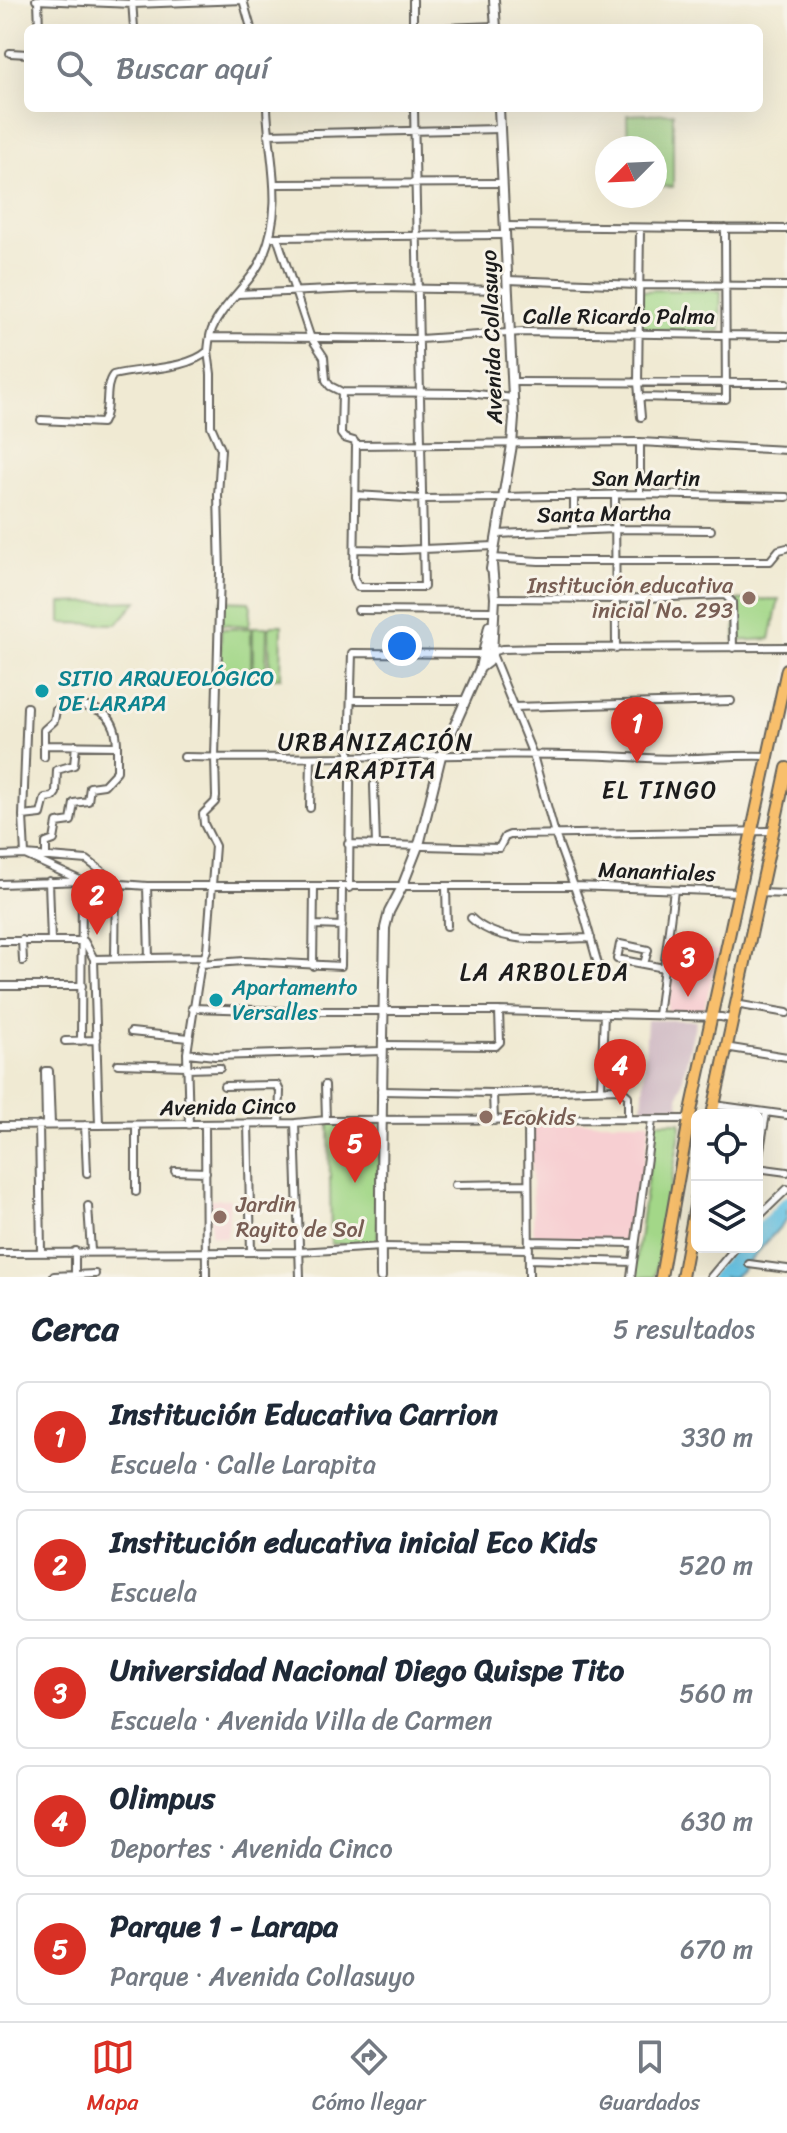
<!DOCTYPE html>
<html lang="es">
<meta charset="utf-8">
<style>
body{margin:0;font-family:Sriracha,sans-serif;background:#f2f2f3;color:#1f2937}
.controls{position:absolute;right:24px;bottom:24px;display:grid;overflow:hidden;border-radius:12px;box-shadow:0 8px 32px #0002}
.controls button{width:72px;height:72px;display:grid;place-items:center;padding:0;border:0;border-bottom:2px solid #e0e1e3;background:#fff;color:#1f2937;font:40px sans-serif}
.compass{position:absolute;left:595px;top:136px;width:72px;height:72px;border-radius:50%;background:#fff;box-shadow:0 8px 32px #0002;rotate:246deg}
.you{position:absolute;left:402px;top:646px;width:28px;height:28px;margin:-20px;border:6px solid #fff;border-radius:50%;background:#1a73e8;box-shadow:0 0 0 12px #1a73e833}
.badge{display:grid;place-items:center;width:52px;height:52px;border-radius:50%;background:#d93025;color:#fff;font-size:26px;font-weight:700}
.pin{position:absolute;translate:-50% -66px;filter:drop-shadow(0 2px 4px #0008)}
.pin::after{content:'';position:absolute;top:42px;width:28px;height:24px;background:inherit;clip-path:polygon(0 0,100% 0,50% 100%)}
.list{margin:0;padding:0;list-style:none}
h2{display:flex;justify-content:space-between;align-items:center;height:104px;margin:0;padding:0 32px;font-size:34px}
h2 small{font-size:26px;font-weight:400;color:#747a83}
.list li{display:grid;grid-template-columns:52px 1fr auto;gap:24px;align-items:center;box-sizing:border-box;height:112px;margin:0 16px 16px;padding:0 16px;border:2px solid #e0e1e3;border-radius:12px}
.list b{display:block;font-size:30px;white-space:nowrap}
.list p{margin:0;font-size:26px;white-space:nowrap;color:#747a83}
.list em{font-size:26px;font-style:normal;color:#747a83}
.icon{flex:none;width:44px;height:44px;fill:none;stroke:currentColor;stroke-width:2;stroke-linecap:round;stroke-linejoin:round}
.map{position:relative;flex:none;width:787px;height:1277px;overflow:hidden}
.search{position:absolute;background:#fff;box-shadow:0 8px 32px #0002;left:24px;right:24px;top:24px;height:88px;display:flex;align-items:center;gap:20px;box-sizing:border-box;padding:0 28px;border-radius:12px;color:#747a83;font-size:30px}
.sheet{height:744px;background:#fff}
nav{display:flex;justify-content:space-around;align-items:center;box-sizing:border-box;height:112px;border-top:2px solid #e0e1e3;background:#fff;font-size:22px;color:#747a83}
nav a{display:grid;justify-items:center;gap:4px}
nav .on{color:#d93025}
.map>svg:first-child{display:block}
.built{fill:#f7cfd2}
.industrial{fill:#d2bdc6}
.green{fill:#a3d788;stroke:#607a52;stroke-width:2}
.water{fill:#67c5e5;stroke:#427080;stroke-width:2}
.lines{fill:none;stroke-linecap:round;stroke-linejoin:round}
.river{stroke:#67c5e5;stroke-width:10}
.minor-casing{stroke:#66645c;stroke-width:10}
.tertiary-casing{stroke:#66645c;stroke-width:12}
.trunk-casing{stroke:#66645c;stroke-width:14}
.minor{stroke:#fff;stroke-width:6}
.tertiary{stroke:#fff;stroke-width:8}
.trunk{stroke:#f8bf6c;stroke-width:10}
.education-dot{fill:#8d6e63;stroke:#f7f3e8;stroke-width:3}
.culture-dot{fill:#0f9aa8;stroke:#f7f3e8;stroke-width:3}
.labels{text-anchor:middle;stroke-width:6;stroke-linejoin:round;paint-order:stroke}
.street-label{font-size:22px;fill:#1c1c1c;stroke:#f7f3e8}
.education-label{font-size:22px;fill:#785e54;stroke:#f7f3e8;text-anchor:start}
.culture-label{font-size:22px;fill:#0d838f;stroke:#f7f3e8;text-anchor:start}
.neighbourhood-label{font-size:24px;letter-spacing:2px;fill:#1c1c1c;stroke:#f7f3e8}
</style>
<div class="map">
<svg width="787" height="1277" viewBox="0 0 787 1277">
<rect width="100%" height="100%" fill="#f7f3e8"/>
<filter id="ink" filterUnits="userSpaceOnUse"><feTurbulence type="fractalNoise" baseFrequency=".0125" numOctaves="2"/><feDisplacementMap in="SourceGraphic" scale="16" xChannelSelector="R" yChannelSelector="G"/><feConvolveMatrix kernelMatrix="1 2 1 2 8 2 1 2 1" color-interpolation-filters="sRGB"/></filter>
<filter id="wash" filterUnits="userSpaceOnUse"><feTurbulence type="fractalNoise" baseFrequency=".006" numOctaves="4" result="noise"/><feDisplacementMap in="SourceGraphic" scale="32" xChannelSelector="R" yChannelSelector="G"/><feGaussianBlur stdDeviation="1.8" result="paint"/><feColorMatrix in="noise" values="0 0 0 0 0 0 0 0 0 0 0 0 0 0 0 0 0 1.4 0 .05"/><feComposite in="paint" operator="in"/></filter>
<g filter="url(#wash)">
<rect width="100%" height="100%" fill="#f0ead3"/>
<path class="built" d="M673 943 719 951 702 1016 667 1014 673 973 669 972Z
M530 1122H650L634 1241 534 1239Z
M210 1199H230L227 1238 211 1235Z"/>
<path class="industrial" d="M647 1020H696L678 1099 682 1111 642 1113Z"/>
<path class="green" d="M673 113V187L655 186V148H628L627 115Z
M659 290 721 291 720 331 641 330V291Z
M779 599 770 639 735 641 737 600Z
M137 601 117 624 61 623V603Z
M221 601 249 602 251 607 249 626 221 624Z
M272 625H282L281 678H270L269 627Z
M253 627H267L266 678 253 677Z
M251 628V673L248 678 220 677 221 629Z
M329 1122 379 1123 378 1244H331Z
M655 1122H680L681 1127 655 1277H634Z"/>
<path class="water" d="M787 1201V1219L741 1271 734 1277H716L742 1247H757V1232Z"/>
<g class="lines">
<path class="river" d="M757 1232 787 1201
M716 1277 742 1247"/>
</g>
</g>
<g filter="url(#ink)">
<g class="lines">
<g class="minor-casing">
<path id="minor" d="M36 0 133 4 244 0
M38 0 39 28
M132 0 134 28
M243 0 251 28
M413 28V0
M445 28 496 26
M10 53 28 54
M268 134 500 129
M276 184 503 183
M504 226 787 229
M640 228 638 383 641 417
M273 237 505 235
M277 237 310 336 324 357 326 380 330 386 342 392 341 434 344 438 354 441 356 445 354 578 358 587H424L414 108
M508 280 638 285 787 286
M238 294 376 288 508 290
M210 337 420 339 522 332 787 336
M513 382 787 383
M342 392 468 393 513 398
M639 397 726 399 725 228
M41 420 102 423C111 409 103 388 113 375 141 368 187 370 208 351 209 344 209 334 213 327 225 301 252 283 263 256 285 204 269 161 267 108
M640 442V494
M356 445 640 442 787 450
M615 494 616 649
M356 495 423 499 504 498
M504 497 640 494 787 497
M574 531V495
M498 534 615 529 711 530
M356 549 399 550 495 546
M493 558 539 561H770L779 550 787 548
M495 598 617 599 725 595 732 602 733 648
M358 610 491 611
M492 654 533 755 555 834 583 911 599 968
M351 700H464
M27 707 23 816 25 855 87 860 116 882 115 958
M513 707 731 701
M44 745 117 746V771L104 785 90 787 88 801 74 803 71 821 57 823 54 840 46 843V855
M44 757V730L54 721 56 710C62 706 67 706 75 706 102 706 117 718 117 746
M184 757C338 761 493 749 647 758 687 761 728 754 768 756
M349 757 352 653 483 654 502 649 546 648 787 647
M374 785 376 845
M310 808 311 758
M23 816 41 814 45 798 53 797 56 793 57 770 74 765 76 745
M348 844 499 848 505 837 510 835 773 831
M0 856 25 855 82 881 81 1041
M49 881 51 941
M0 884 82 881 147 886H574L739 892
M147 886 149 958
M446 887 447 926
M349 888 350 782
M760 893 787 894
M471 918C501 947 552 938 591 938
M314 925 342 926
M22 940 23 961
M0 941H84L94 959 99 1125
M94 959 204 957
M201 964 244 961 341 966 342 888
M644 964 648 950 620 944 617 959 664 968
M313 966 314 888
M0 986H82
M735 1004 787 1013
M192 1008 287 1011H499L721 1017 731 1019
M658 1015 674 890
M131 1032 189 1038
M65 1041 97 1040
M383 1045 496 1046 500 1042 499 1011
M725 1047 787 1057
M187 1053 215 1056 382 1051
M118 1064 187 1066
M187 1069 220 1068
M325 1085 326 1120
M224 1086 277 1085 280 1091 279 1123
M601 1089 604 1014
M381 1091 493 1093 620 1089 628 1096V1118
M493 1093 494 1121
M714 1105 787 1115
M528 1118 529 1277
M295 1123 300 1277
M248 1124 251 1252
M39 1125 41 1252
M46 1125 45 1071H49L51 1125
M85 1125 87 1173
M189 1125 187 1053 200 969 207 950 215 846 204 824 203 814 215 802 216 797 215 757 220 572 218 495 221 449 211 426V374L208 351
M205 1125 206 1277
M0 1126 295 1123 326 1120 697 1119
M757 1167 766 1114
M757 1168 787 1172
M175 1171 206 1172
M455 1185 528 1184
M136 1192V1126
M88 1206 91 1251
M757 1218 787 1189
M529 1241 634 1243
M75 1251V1275
M0 1253 298 1252 381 1247 529 1249
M529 1259 633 1262
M749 1264 787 1269
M54 1276 95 1274
M631 1277 652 1120
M711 1277 736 1247"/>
</g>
<g class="tertiary-casing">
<path id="tertiary" d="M494 0 496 28
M491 569 512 445 514 418 499 108
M480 668 489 626
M381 1277C380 1161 383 1045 385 928L389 912 402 887 420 841 441 756 480 668 488 662 492 654 495 598 492 564"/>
</g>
<g class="trunk-casing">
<path id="trunk" d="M712 1115 787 768
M661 1277 688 1125 787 669
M682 1277 697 1195"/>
</g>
<use href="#minor" class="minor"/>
<use href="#tertiary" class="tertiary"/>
<use href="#trunk" class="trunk"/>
</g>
</g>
<g class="education-dot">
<circle cx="749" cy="598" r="8"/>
<circle cx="486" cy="1117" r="8"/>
<circle cx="220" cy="1217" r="8"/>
</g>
<g class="culture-dot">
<circle cx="42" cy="691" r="8"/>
<circle cx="216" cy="1000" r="8"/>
</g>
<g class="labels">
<g class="street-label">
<text x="619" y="324">Calle Ricardo Palma</text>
<text transform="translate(491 337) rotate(-92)" y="8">Avenida Collasuyo</text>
<text x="646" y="486">San Martin</text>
<text transform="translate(604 513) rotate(-1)" y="8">Santa Martha</text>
<text transform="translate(657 871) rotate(2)" y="8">Manantiales</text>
<text transform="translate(228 1106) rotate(-1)" y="8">Avenida Cinco</text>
</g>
<g class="education-label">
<text x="733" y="593" text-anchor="end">Institución educativa<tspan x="733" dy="25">inicial No. 293</tspan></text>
<text x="502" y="1125">Ecokids</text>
<text x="236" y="1212">Jardin<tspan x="236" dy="25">Rayito de Sol</tspan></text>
</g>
<g class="culture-label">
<text x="58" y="686">SITIO ARQUEOLÓGICO<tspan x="58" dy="25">DE LARAPA</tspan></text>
<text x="232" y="995">Apartamento<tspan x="232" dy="25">Versalles</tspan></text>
</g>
<g class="neighbourhood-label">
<text x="376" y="750">URBANIZACIÓN<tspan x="376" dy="28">LARAPITA</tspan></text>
<text x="660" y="798">EL TINGO</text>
<text x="545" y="980">LA ARBOLEDA</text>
</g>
</g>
</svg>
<div class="controls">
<button><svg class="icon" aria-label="locate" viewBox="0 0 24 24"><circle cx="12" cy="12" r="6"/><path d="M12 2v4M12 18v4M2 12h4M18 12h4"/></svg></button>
<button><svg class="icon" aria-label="layers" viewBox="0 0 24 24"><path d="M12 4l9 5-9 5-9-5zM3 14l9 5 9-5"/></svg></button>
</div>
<svg class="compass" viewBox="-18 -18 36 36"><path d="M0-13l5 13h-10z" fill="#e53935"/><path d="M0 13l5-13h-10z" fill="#747a83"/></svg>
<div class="you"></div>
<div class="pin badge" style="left:637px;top:763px">1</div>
<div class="pin badge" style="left:97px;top:935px">2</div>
<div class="pin badge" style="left:688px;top:997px">3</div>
<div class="pin badge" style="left:620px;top:1105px">4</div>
<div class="pin badge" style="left:355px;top:1183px">5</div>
<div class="search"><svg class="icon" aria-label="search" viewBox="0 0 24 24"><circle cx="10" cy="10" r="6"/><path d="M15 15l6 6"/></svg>Buscar aquí</div>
</div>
<section class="sheet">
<h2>Cerca<small>5 resultados</small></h2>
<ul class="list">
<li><span class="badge">1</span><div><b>Institución Educativa Carrion</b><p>Escuela · Calle Larapita</p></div><em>330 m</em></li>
<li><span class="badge">2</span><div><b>Institución educativa inicial Eco Kids</b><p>Escuela</p></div><em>520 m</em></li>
<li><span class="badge">3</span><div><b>Universidad Nacional Diego Quispe Tito</b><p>Escuela · Avenida Villa de Carmen</p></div><em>560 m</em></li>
<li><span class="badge">4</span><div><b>Olimpus</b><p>Deportes · Avenida Cinco</p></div><em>630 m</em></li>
<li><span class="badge">5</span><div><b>Parque 1 - Larapa</b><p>Parque · Avenida Collasuyo</p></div><em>670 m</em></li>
</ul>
</section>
<nav>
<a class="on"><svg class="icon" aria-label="map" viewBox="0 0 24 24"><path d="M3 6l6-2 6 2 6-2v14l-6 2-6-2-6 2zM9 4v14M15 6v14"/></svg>Mapa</a>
<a><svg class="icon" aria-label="directions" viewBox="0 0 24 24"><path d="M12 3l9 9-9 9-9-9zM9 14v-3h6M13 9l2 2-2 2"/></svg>Cómo llegar</a>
<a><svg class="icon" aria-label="saved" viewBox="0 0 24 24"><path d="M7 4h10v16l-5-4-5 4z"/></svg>Guardados</a>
</nav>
